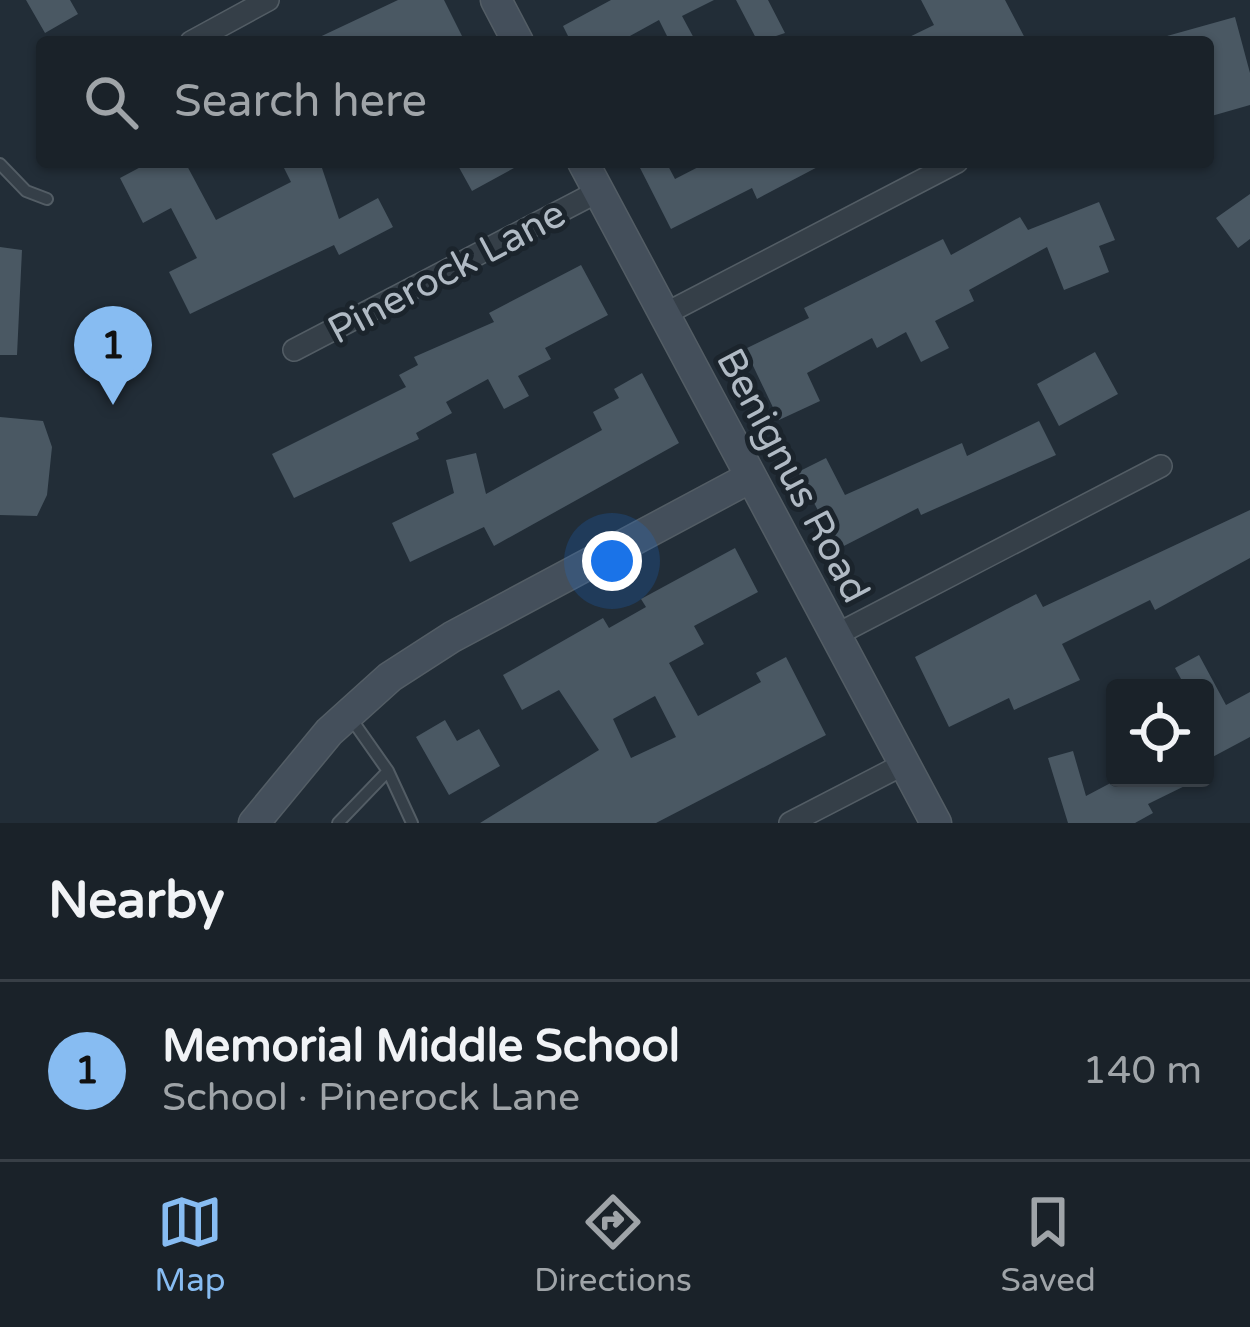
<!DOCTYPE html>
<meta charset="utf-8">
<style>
body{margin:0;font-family:"Varela Round",sans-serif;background:#232a31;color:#f1f3f6}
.controls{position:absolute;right:36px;bottom:36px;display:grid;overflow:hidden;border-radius:12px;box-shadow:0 3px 9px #0004}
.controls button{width:108px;height:108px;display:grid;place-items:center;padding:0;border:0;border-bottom:3px solid #383f46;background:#1a2229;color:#f1f3f6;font:60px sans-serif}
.you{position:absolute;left:612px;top:561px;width:42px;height:42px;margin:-30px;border:9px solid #fff;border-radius:50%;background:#1a73e8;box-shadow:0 0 0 18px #1a73e833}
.badge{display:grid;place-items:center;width:78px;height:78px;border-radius:50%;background:#87bcf2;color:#111;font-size:39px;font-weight:700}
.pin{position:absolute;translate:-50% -99px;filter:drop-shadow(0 3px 6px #0008)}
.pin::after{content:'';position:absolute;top:63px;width:42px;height:36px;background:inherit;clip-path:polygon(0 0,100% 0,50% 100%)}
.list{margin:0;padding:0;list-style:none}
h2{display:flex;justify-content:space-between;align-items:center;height:156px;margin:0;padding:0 48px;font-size:51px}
h2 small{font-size:39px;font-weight:400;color:#9fa4a8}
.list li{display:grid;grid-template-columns:78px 1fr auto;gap:36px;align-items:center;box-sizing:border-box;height:180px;padding:0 48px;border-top:3px solid #383f46}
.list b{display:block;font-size:45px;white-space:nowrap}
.list p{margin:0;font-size:39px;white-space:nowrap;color:#9fa4a8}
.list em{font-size:39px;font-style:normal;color:#9fa4a8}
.icon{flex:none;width:66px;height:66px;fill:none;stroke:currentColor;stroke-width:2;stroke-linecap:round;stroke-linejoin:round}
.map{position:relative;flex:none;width:1250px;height:823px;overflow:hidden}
.search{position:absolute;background:#1a2229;box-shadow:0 3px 9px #0004;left:36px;right:36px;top:36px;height:132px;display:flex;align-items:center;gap:30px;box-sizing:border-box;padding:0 42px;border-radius:12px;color:#9fa4a8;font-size:45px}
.sheet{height:336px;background:#1a2229}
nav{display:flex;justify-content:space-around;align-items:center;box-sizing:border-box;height:168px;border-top:3px solid #383f46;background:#1a2229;font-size:33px;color:#9fa4a8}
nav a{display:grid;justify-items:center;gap:6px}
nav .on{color:#87bcf2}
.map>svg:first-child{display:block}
.building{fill:#4a5863;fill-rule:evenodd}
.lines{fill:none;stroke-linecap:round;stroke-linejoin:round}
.lane-casing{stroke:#535d65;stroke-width:14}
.street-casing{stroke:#535d65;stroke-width:24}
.secondary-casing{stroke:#535d65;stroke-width:33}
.lane{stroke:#353f48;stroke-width:10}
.street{stroke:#353f48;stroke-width:21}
.secondary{stroke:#444f5b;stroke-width:30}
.labels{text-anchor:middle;stroke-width:10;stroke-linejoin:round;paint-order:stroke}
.street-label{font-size:39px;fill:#b0bac4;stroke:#1b242c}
</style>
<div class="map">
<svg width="1250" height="823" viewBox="0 0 1250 823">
<rect width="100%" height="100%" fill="#222d37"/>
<path class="building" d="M26 0H70L78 14 45 33Z
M398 0H444L465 42H309Z
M611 0H714L682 16 696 42H670L659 20 619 42H571L563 26Z
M736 0H768L785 33 758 42Z
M921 0H1005L1027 42H899L934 25Z
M1235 17 1250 73V105L1208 117V42H1168L1167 36Z
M150 162H185L216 220 291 182 281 162H320L339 219 378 198 393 227 339 255 334 245 190 314 169 272 197 258 171 208 143 223 120 178Z
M456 162H525L472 191Z
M637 162H666L675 179 708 162H827L757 199 752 188 671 229Z
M1250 194V239L1238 248 1216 218Z
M1099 202 1115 240 1099 246 1109 272 1064 290 1047 247 969 290 974 301 935 321 949 348 921 362 906 332 877 348 872 338 807 373 820 401 779 420 745 349 809 318 804 308 943 239 951 255 1020 217 1028 230Z
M0 247 22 250 17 355H0Z
M581 265 608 315 545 348 551 359 518 376 529 396 504 409 488 379 446 402 452 413 416 433 419 439 294 498 272 454 406 387 399 375 418 365 414 357 494 322 489 313Z
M1095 352 1118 394 1059 426 1037 384Z
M642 373 679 443 494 546 484 527 410 562 392 523 454 493 446 460 476 453 486 494 602 430 593 412 619 398 614 389Z
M0 417 43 421 52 447 47 495 37 516 0 515Z
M1039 421 1056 455 921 515 918 508 838 549 798 472 826 458 845 495 962 443 967 456Z
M1250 510V558L1155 610 1150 600 1062 644 1080 680 1014 710 1009 698 949 727 915 657 1036 594 1043 607Z
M735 548 758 592 694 626 704 644 669 663 698 716 761 682 756 673 786 657 826 735 656 823H480L599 750 559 690 522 710 503 675 603 618 609 628 646 607 641 599ZM655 696 676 737 631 758 613 719Z
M1199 655 1226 705 1250 692V737L1205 761V688H1186L1175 668Z
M445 720 457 741 479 729 500 766 449 795 416 737Z
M1073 751 1086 796 1120 778H1201L1148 804 1153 813 1135 823H1068L1048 758Z"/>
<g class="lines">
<g class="lane-casing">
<path id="lane" d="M0 164 26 191 47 199
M350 717 388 771 412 823
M338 823 388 771"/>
</g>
<g class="street-casing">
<path id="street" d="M191 42 268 0
M665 314 957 162
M294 350 599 191
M834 636 1161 466
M790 823 904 764"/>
</g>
<g class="secondary-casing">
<path id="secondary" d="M496 0 518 42
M583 162 936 823
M254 823 329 732 390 677 452 637 751 477"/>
</g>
<use href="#lane" class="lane"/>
<use href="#street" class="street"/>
<use href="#secondary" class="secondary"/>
</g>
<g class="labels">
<g class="street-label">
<text transform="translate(446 271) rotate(-28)" y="14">Pinerock Lane</text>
<text transform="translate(794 475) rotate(62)" y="14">Benignus Road</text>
</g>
</g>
</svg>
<div class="controls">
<button><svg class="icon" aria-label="locate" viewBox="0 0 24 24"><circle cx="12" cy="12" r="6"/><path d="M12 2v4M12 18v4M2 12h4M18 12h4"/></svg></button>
</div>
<div class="you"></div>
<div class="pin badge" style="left:113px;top:405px">1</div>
<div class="search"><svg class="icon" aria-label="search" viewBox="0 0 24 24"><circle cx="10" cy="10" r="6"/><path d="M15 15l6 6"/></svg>Search here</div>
</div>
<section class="sheet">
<h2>Nearby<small></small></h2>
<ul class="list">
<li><span class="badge">1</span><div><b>Memorial Middle School</b><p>School · Pinerock Lane</p></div><em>140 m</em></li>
</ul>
</section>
<nav>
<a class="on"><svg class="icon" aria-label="map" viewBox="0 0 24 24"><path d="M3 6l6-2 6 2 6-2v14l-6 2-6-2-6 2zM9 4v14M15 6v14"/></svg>Map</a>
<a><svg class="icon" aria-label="directions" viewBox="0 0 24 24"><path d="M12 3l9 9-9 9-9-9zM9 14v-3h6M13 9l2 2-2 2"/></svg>Directions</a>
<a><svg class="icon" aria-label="saved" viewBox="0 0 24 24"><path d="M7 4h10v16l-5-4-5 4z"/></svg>Saved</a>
</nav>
